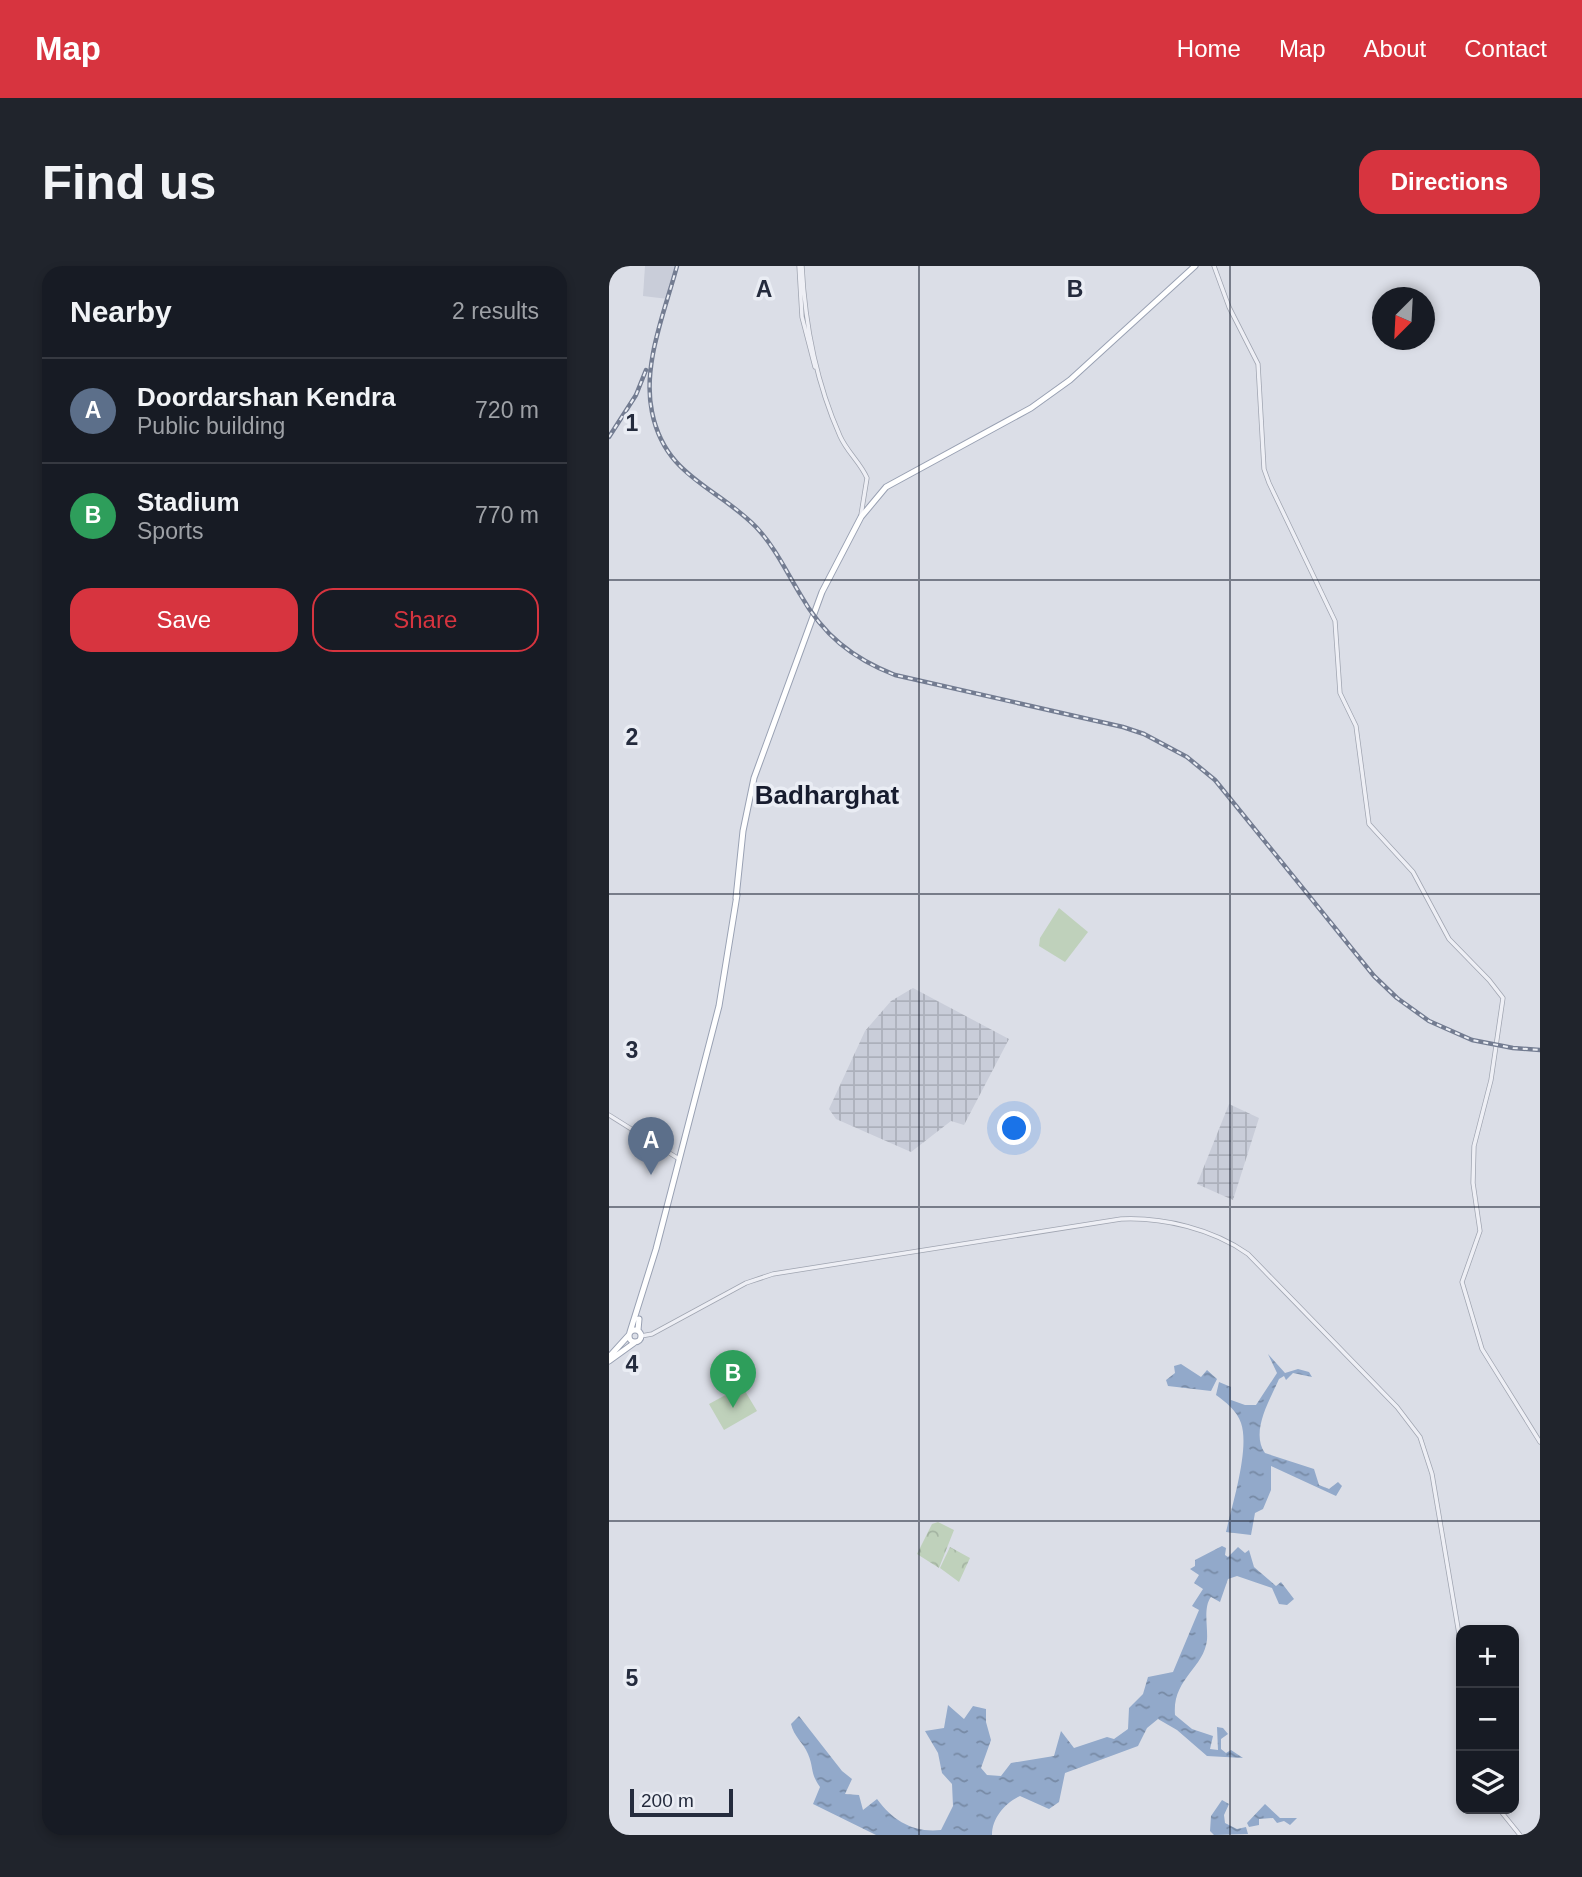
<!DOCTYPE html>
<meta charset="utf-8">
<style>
body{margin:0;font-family:Arial,sans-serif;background:#20242c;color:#f1f3f6}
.controls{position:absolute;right:21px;bottom:21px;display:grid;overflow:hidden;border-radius:14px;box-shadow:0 4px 10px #0003}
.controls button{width:63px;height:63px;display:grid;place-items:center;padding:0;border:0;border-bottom:2px solid #363941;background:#171b24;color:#f1f3f6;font:35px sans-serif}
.compass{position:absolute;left:763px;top:21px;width:63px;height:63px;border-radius:50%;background:#171b24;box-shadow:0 4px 10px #0003;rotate:204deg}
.scale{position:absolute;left:21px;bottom:18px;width:103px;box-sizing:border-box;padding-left:7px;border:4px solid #242b3d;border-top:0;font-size:19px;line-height:24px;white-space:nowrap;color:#242b3d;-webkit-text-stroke:5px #eaedf4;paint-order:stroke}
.you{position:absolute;left:406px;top:863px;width:24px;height:24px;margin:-18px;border:5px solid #fff;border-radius:50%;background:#1a73e8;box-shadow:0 0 0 10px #1a73e833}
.badge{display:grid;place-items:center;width:46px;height:46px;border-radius:50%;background:#d7343f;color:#fff;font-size:23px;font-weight:700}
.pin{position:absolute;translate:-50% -58px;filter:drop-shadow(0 2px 4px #0008)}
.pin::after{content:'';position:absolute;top:37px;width:24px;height:21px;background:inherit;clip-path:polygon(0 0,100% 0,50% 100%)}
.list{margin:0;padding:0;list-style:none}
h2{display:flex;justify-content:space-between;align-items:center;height:91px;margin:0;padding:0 28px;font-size:30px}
h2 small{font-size:23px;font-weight:400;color:#9ea1a6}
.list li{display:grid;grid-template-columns:46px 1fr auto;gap:21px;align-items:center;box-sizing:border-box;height:105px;padding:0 28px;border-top:2px solid #363941}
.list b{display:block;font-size:26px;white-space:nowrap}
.list p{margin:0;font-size:23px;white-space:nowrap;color:#9ea1a6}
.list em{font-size:23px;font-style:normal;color:#9ea1a6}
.actions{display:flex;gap:14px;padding:21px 28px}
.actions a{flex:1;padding:16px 0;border:2px solid #d7343f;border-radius:21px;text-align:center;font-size:24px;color:#d7343f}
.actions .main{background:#d7343f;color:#fff}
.icon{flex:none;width:38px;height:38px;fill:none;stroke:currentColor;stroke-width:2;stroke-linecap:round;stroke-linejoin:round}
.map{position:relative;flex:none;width:931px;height:1569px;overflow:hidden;border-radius:21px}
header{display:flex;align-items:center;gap:42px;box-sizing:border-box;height:98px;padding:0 35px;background:#d7343f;color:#fff}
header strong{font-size:33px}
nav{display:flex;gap:38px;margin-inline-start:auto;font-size:24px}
.intro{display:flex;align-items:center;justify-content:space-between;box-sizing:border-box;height:168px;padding:0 42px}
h1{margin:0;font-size:49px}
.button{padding:18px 32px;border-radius:21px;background:#d7343f;color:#fff;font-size:24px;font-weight:700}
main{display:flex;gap:42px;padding:0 42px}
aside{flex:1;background:#171b24;border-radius:21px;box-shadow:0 4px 10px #0003}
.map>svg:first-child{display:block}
.built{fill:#c9cdd9}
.industrial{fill:url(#industrial-grid)}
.grass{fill:#bfd1bb}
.park{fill:url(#park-crowns)}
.water{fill:url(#water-ripples)}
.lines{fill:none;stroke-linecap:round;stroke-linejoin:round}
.tertiary-casing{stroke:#a0a5b1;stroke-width:5}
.primary-casing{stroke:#99a1b3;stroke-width:7}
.tertiary{stroke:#eeeff5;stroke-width:3.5}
.primary{stroke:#fff;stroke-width:5}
.rail-casing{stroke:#737c91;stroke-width:4.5}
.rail{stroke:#eaedf4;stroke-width:2;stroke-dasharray:5;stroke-linecap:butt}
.grid{fill:none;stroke:#242b3d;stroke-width:2;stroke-opacity:0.55}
.labels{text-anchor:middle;stroke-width:7;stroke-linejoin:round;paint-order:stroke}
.district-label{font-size:26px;font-weight:bold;fill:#171c2e;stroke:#eaedf4}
.grid-label{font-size:23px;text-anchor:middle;font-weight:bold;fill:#242b3d;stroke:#eaedf4;stroke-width:7;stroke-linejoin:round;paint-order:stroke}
</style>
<header>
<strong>Map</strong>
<nav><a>Home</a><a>Map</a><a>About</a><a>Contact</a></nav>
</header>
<div class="intro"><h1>Find us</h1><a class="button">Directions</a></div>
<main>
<aside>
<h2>Nearby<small>2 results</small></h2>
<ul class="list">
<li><span class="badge" style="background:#5c6f8a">A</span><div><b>Doordarshan Kendra</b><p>Public building</p></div><em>720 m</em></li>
<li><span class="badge" style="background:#2e9e5b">B</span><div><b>Stadium</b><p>Sports</p></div><em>770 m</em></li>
</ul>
<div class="actions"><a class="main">Save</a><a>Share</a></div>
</aside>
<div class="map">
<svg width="931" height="1569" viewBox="0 0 931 1569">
<defs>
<pattern id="industrial-grid" width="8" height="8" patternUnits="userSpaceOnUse" patternTransform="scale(1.75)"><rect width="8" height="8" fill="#c9cdd9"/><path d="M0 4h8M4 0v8" fill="none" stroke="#acb0bb"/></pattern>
<pattern id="park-crowns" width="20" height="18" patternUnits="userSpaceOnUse" patternTransform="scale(1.75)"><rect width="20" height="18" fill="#bfd1bb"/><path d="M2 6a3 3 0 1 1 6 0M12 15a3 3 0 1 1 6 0" fill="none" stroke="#a4b4a2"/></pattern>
<pattern id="water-ripples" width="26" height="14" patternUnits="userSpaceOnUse" patternTransform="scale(1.75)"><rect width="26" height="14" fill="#92a9ca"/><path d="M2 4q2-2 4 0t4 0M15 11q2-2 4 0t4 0" fill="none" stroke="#778aa5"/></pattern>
</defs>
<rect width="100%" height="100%" fill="#dbdee7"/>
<path class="built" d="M36 0H68L59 33 34 30Z"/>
<path class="industrial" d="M304 722 400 773 355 859 342 855 302 886 227 853 220 843 256 765 282 735Z
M620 838 650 852 624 934 588 918Z"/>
<path class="grass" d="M450 642 479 666 456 696 430 680 431 672Z
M133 1120 148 1145 115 1164 100 1138Z"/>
<path class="park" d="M329 1256 345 1264 330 1302 308 1288 323 1258Z
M341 1281 361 1292 350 1316 331 1302Z"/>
<path class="water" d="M659 1088 676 1107 689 1103 700 1106 703 1111 684 1107 677 1114 675 1110 670 1113C661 1134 641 1166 656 1187L705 1203 710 1219 720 1223 729 1216 733 1220 727 1230 662 1200V1224L654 1243 646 1247 642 1269 617 1266C623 1239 641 1183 632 1157 628 1145 617 1136 607 1129L610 1116 622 1121V1134L636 1139H647L668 1107Z
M572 1098 592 1111 598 1104 608 1113 602 1125 559 1120 557 1114 566 1107 565 1100Z
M613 1280 617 1282 616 1289 619 1291 629 1281 636 1287 640 1284 645 1301 667 1320 672 1316 685 1333 678 1339 670 1338 663 1322 628 1310 619 1313 611 1336 602 1331C594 1341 599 1361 598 1374 595 1402 563 1413 566 1449L583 1463 604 1470 601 1483 609 1484 608 1461 614 1462 619 1468 612 1473V1483L617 1487 622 1484 634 1492 598 1490 568 1464 549 1453 538 1462 529 1480 456 1507 450 1536 440 1543 411 1530C396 1537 383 1552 383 1569H267L204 1538 211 1521C201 1507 205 1502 199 1488 194 1476 185 1471 182 1458L190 1450 233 1505 243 1513 236 1528 250 1529 254 1544 268 1533C284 1555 305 1567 332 1564L344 1540 343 1518 333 1507 329 1487 316 1465 335 1462 339 1439 355 1453 364 1440 377 1443V1456L382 1474 372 1502 378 1509 392 1510 402 1497 445 1490 452 1465 465 1482 498 1471 505 1473 519 1463 520 1442 534 1428 539 1411 564 1406 590 1344 583 1340 594 1323 585 1317 590 1309 581 1303 586 1300V1294Z
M613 1534 620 1538 615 1549 616 1557 628 1563 637 1561 639 1568 605 1569 601 1565 602 1550Z
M656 1538 671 1552H688L681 1559 675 1555 668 1557 664 1552 650 1553V1559L640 1561 638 1557Z"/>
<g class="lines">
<g class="tertiary-casing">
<path id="tertiary" d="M190 0 193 51 206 101
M193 0C196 59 207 116 231 170 238 186 251 196 258 212L252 249
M605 0 620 41 649 98 655 203 660 217 726 355 731 427 747 460 760 558 804 606 840 673 880 714 894 732 882 814 865 880 864 917 871 965 853 1016 873 1083 931 1176
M0 849 70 893
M32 1070 43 1068 137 1017 164 1008 512 953C554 951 604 963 639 988L788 1141 811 1171 823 1208 852 1380
M890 1543 911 1569"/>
</g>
<g class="primary-casing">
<path id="primary" d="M127 632 134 565 145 512 213 326 252 251 277 221 422 142 461 114 586 0
M20 1070a6 6 0 1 1 12 0a6 6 0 1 1-12 0Z
M29 1064 30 1053
M21 1066 47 983 110 740 128 629
M0 1091 19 1070
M0 1095 25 1077"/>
</g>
<use href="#tertiary" class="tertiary"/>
<use href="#primary" class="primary"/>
<g class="rail-casing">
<path id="rail" d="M68 0C56 45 33 99 43 146 56 211 107 220 147 261 166 281 177 305 191 328 214 369 243 392 286 409L514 461 535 468 578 491 606 514 765 710 788 732 820 755 863 774 904 782 931 784
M0 171 27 129 37 104"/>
</g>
<use href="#rail" class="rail"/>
</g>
<path class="grid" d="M310 0V1569M621 0V1569M0 314H931M0 628H931M0 941H931M0 1255H931"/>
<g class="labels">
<g class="district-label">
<text x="218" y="538">Badharghat</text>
</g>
</g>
<g class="grid-label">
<text x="155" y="31">A</text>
<text x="466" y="31">B</text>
<text x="23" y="165">1</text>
<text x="23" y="479">2</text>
<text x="23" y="792">3</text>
<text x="23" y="1106">4</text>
<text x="23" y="1420">5</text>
</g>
</svg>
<div class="controls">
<button>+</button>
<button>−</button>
<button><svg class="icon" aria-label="layers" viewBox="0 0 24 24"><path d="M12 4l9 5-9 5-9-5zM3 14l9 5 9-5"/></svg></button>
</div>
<svg class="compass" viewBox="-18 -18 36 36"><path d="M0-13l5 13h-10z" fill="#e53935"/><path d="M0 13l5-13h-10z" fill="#9ea1a6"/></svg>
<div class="scale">200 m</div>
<div class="you"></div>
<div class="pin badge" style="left:42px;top:909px;background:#5c6f8a">A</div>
<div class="pin badge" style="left:124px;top:1142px;background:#2e9e5b">B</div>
</div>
</main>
